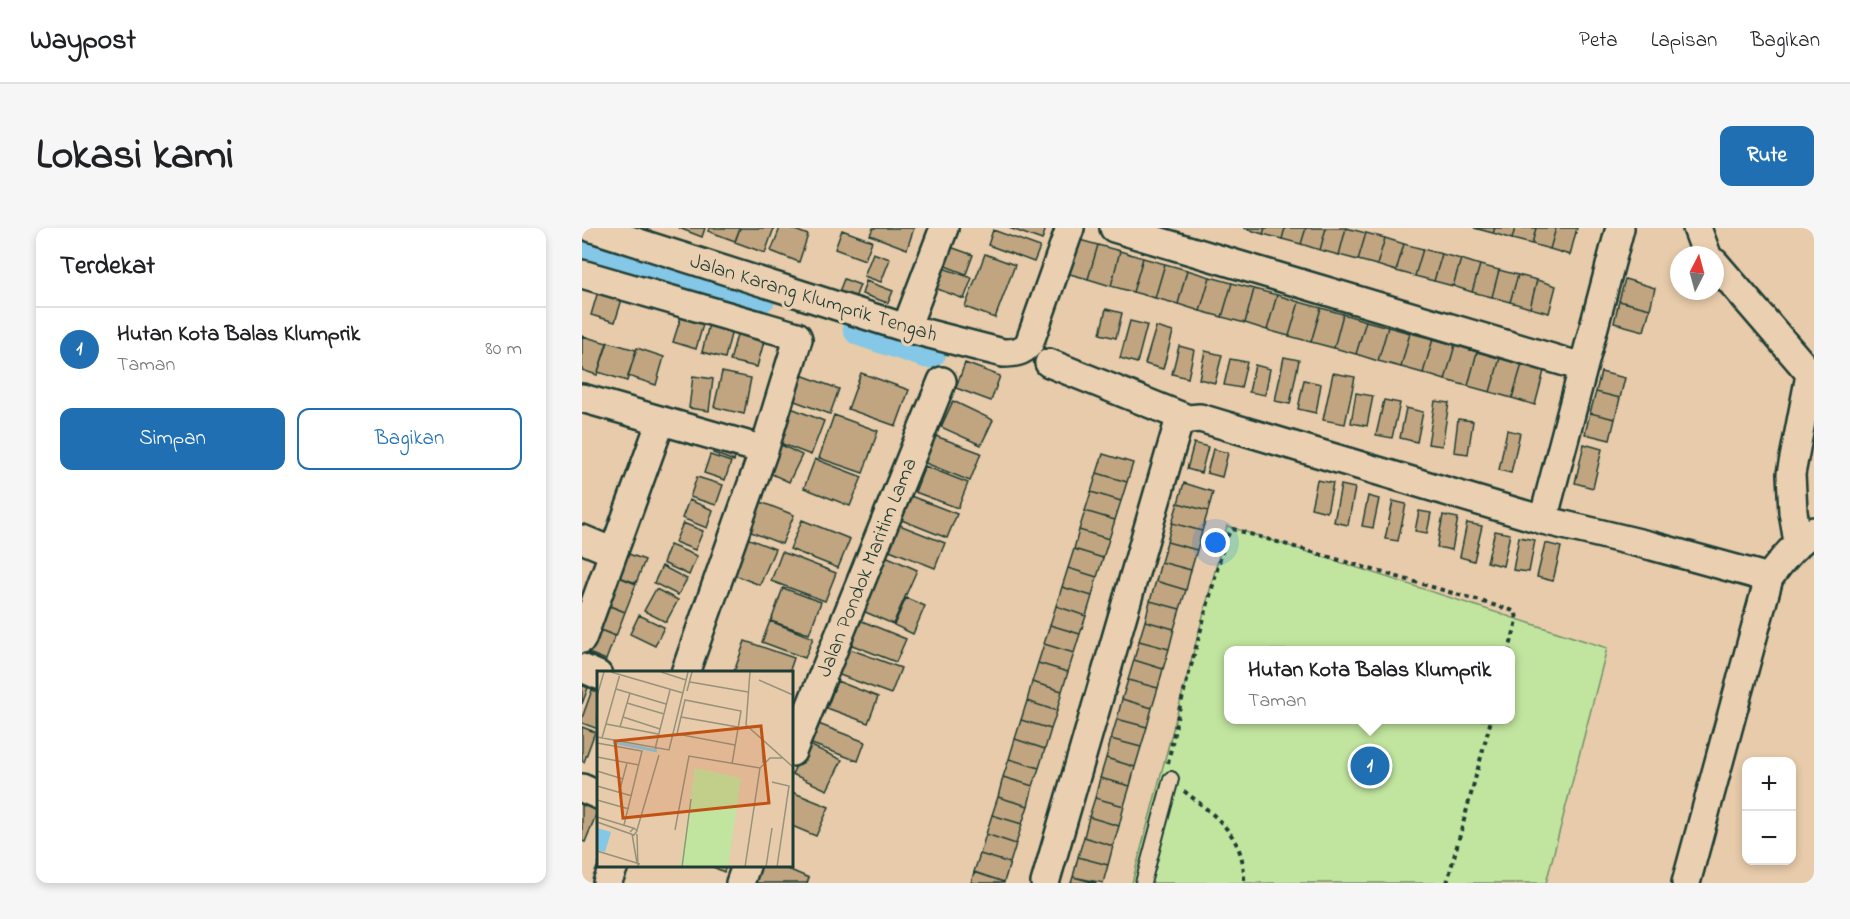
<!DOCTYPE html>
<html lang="id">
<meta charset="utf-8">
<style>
body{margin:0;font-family:"Indie Flower",sans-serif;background:#f6f6f6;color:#202124}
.controls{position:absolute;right:18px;bottom:18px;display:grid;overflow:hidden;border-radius:12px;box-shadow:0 3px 9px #0003}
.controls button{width:54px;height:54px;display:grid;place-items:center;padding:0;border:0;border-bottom:2px solid #e0e0e0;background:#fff;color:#202124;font:30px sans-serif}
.compass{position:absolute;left:1088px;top:18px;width:54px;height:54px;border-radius:50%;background:#fff;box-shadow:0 3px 9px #0003;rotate:6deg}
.you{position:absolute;left:634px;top:315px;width:21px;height:21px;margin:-15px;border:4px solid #fff;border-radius:50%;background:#1a73e8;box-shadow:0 0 0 9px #1a73e833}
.badge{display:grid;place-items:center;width:39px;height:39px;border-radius:50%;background:#1f6fb2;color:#fff;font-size:20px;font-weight:700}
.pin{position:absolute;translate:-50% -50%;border:3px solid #fff;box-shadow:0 2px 6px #0006}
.popup{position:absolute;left:642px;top:418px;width:291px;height:78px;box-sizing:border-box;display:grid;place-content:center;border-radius:12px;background:#fff;filter:drop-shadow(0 2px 4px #0005);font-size:20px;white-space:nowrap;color:#757577}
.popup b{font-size:22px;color:#202124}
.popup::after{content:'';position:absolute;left:50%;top:100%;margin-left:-12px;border:12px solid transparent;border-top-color:#fff}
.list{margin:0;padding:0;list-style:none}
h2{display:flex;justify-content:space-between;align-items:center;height:78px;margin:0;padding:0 24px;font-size:26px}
h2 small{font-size:20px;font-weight:400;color:#757577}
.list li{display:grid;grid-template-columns:39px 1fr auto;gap:18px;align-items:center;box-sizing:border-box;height:84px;padding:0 24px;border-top:2px solid #e0e0e0}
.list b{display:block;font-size:22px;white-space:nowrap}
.list p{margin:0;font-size:20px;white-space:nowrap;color:#757577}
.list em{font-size:20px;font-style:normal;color:#757577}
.actions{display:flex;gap:12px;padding:18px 24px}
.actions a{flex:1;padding:14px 0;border:2px solid #1f6fb2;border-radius:12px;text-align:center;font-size:21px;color:#1f6fb2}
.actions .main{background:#1f6fb2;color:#fff}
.map{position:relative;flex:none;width:1232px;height:655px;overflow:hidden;border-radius:12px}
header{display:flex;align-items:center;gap:36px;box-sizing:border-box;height:84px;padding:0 30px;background:#fff;border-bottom:2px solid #e0e0e0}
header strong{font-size:28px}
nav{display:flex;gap:33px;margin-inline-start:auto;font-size:21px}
.intro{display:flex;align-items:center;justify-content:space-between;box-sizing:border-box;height:144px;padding:0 36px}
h1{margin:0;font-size:42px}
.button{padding:15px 27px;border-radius:12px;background:#1f6fb2;color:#fff;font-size:21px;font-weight:700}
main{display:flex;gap:36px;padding:0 36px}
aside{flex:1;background:#fff;border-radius:12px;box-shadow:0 3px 9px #0003}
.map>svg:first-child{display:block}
.green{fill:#c1e59f;stroke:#70916a;stroke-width:1.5;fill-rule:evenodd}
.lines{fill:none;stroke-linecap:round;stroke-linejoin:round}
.river{stroke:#85c7e6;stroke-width:39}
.building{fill:#c0a580;stroke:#1f3d34;stroke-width:1.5}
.lane-casing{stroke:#1f3d34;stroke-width:18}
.street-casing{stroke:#1f3d34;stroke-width:32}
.path{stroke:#1f3d34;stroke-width:4;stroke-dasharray:4.5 4.5;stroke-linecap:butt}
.lane{stroke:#ead0b1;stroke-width:14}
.street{stroke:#ead0b1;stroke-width:27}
.labels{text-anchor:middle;stroke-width:6;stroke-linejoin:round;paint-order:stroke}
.street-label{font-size:21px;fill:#1f3d34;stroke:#ead0b1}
.inset-river{fill:none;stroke:#85c7e6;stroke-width:3}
.inset-road{fill:none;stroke:#97927b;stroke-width:1.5}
.view{fill:#c05314;fill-opacity:0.15;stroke:#c05314;stroke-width:3}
.inset-edge{fill:none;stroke:#1f3d34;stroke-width:3}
</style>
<header>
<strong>Waypost</strong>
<nav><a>Peta</a><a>Lapisan</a><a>Bagikan</a></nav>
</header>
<div class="intro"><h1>Lokasi kami</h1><a class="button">Rute</a></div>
<main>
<aside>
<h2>Terdekat<small></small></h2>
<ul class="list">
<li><span class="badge">1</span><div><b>Hutan Kota Balas Klumprik</b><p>Taman</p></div><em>80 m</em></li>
</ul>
<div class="actions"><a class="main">Simpan</a><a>Bagikan</a></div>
</aside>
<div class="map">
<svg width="1232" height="655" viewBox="0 0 1232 655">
<rect width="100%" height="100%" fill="#e7cbaa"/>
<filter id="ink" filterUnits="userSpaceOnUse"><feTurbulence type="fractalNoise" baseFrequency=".0167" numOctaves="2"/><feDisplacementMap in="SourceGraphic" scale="12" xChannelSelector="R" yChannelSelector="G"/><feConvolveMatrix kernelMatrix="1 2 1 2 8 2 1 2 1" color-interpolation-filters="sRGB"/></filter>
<g filter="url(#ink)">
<path class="green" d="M645 298 1025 420 964 655H550ZM647 422H929V492H647Z"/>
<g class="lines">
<path class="river" d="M0 13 176 66
M280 99 346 121"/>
</g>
<path class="building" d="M97 0H123L120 9Z
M127 0H158L153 13 126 3Z
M158 0H192L183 25 153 14Z
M198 0H208L226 7 217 34 189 23Z
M291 0H332L325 21 288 7Z
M427 0H464L460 12Z
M662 0H683L681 6Z
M683 0H703L700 11 681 6Z
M703 0H724L719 16 700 11Z
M724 0H744L738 22 719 16Z
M744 0H764L757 27 738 22Z
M764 0 784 5 776 32 757 27Z
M892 0H913L911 5Z
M913 0H933L930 11 911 5Z
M933 0H954L950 16 930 11Z
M954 0H974L968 21 950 16Z
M974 0H995L988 27 968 21Z
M260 2 290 13 283 32 253 21Z
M411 2 458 19 452 34 406 17Z
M784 5 803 10 795 37 776 32Z
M803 10 822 16 814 43 795 37Z
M494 11 516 17 506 51 484 45Z
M360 16 391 27 384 46 353 34Z
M822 16 841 21 833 48 814 43Z
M516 17 538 23 529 58 506 51Z
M841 21 860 26 852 53 833 48Z
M538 23 561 30 551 64 529 58Z
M291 25 308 31 299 54 282 48Z
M403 26 433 37 413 90 383 79Z
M860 26 879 31 871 58 852 53Z
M561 30 583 36 573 70 551 64Z
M879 31 898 37 890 64 871 58Z
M583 36 605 42 596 76 573 70Z
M352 37 390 50 382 71 345 57Z
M898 37 917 42 910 69 890 64Z
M605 42 628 49 618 83 596 76Z
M917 42 936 47 928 74 910 69Z
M936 47 955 52 948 80 928 74Z
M628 49 650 55 640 89 618 83Z
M262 51 278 57 271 75 255 69Z
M1043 51 1073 60 1068 81 1037 73Z
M955 52 974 58 967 85 948 80Z
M284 53 311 63 306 75 280 66Z
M650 55 672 61 663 95 640 89Z
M17 60 41 68 33 94 9 87Z
M672 61 695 67 685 102 663 95Z
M695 67 717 74 707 108 685 102Z
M1037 73 1068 81 1062 103 1032 95Z
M717 74 739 80 729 114 707 108Z
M739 80 761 86 752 120 729 114Z
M524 81 540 85 534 110 518 106Z
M100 86 122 93 114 121 91 114Z
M761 86 784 93 774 126 752 120Z
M548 93 565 97 555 135 538 130Z
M784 93 806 99 796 133 774 126Z
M127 96 150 102 143 130 120 124Z
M157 99 184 106 175 139 148 133Z
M574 99 591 104 581 141 563 136Z
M806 99 828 105 819 139 796 133Z
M828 105 851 111 841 145 819 139Z
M0 108 25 115 15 147 0 142Z
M851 111 873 117 863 152 841 145Z
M26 114 54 122 45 153 16 144Z
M873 117 895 124 886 158 863 152Z
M597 118 612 122 606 150 590 146Z
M55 120 82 129 74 157 46 148Z
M623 123 640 127 633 155 617 151Z
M895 124 918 130 908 164 886 158Z
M702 129 717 132 708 176 693 173Z
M918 130 940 136 930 170 908 164Z
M648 131 665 134 659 160 642 157Z
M383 135 418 148 409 173 374 160Z
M940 136 962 143 953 177 930 170Z
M673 137 688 141 683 167 667 164Z
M140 144 169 150 162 186 132 179Z
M1019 144 1043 150 1038 170 1014 164Z
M279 145 327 162 314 198 266 181Z
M751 145 773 149 763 196 741 192Z
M219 147 257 161 248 186 210 172Z
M111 148 131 151 127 183 107 180Z
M722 152 739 156 734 185 716 181Z
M1014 164 1038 170 1033 191 1008 185Z
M774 165 791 168 785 198 769 195Z
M802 172 818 175 810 210 794 207Z
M371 173 411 192 399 217 359 199Z
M853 173 867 175 860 218 846 216Z
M204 178 242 193 229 227 190 212Z
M824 180 841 184 835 214 818 210Z
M1008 185 1033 191 1028 212 1003 206Z
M252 187 296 203 281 245 237 230Z
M876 191 891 193 886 226 872 224Z
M925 202 938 205 929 245 917 242Z
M351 207 399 225 388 253 341 234Z
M136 213 157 220 152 233 131 225Z
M195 215 220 227 207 254 181 242Z
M612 215 626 219 619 245 605 241Z
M1002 216 1020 221 1011 260 993 255Z
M631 221 646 225 640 249 625 245Z
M521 226 551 235 545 254 515 245Z
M128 227 149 234 143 252 122 245Z
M233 231 280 249 268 278 222 260Z
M343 238 386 255 376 280 333 264Z
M515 245 545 254 539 273 509 264Z
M115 249 141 257 134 277 108 269Z
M735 252 751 255 745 284 729 280Z
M602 255 631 264 626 283 596 275Z
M759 257 773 260 766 297 752 294Z
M509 264 539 273 533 292 503 283Z
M326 267 375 286 365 310 317 291Z
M786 268 797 271 791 300 780 298Z
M171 271 212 287 200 316 159 300Z
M107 272 131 282 125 300 100 290Z
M811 273 824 276 816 313 803 311Z
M596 275 626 283 620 303 590 295Z
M503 283 533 292 527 311 497 302Z
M837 283 849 285 845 305 833 303Z
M861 287 876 290 870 322 855 319Z
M220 292 268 311 256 340 208 321Z
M101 295 121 303 113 322 93 314Z
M590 295 620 303 615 322 585 314Z
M885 295 900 298 892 333 878 329Z
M315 296 363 315 353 340 305 321Z
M497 302 527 311 521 330 492 321Z
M913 303 928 306 921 338 905 334Z
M157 307 193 321 178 357 142 343Z
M937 309 953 312 947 344 931 342Z
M585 314 615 322 609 342 579 334Z
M963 315 979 319 971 353 955 349Z
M88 317 115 328 107 347 81 335Z
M492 321 521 330 515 349 486 340Z
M36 322 63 332 54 355 27 345Z
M200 324 254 345 243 373 189 353Z
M299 326 335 342 311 396 274 380Z
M579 334 609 342 604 362 574 353Z
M80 338 105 351 96 367 72 355Z
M486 340 515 349 510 368 480 359Z
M27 345 54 356 43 384 16 373Z
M574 353 604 362 598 381 568 373Z
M480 359 510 368 504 388 474 378Z
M201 360 239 374 227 406 189 393Z
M74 361 96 372 84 394 62 383Z
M324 370 343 378 331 406 312 397Z
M568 373 598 381 592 401 563 393Z
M17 374 43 384 34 408 8 398Z
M474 378 504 388 498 406 468 397Z
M57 387 82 399 73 418 48 406Z
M275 391 324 411 314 434 265 415Z
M188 393 231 410 223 430 180 414Z
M563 393 592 401 587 421 557 413Z
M468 397 498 406 492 425 462 416Z
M11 399 33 408 24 432 2 423Z
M163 413 212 430 207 445 152 444Z
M557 413 587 421 581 441 552 432Z
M462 416 492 425 486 444 456 435Z
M265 420 319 440 309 466 255 446Z
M552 432 581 441 576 460 546 452Z
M456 435 486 444 480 463 450 454Z
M546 452 576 460 570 480 540 471Z
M255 453 296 469 286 495 245 480Z
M450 454 480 463 475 483 445 473Z
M0 457 6 460 0 476Z
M10 462 16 464V501L0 495V490Z
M540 471 570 480 565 499 535 491Z
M445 473 475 483 469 501 439 492Z
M535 491 565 499 559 519 529 511Z
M439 492 469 501 463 521 433 511Z
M234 495 283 514 276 533 227 515Z
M0 499 13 504 2 534 0 533Z
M433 511 463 521 457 540 427 531Z
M529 511 559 519 553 539 524 530Z
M225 516 260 532 245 562 210 546Z
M524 530 553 539 548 558 518 550Z
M427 531 457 540 451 558 421 549Z
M421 549 451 558 446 578 416 569Z
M518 550 548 558 542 578 513 570Z
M210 564 247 579 234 608 210 598Z
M416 569 446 578 440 596 410 587Z
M513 570 542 578 537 598 507 589Z
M0 574 16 582 3 614 0 613Z
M410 587 440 596 434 616 404 606Z
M507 589 537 598 531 618 502 609Z
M404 606 434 616 428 635 398 626Z
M502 609 531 618 526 637 496 629Z
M398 626 428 635 422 654 392 644Z
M496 629 526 637 521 655 491 649Z
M129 638H144L142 644Z
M172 638H199L227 650 225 655H165Z
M392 644 422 654V655H389Z
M491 649 514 655H489Z"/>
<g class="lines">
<g class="lane-casing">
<path id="lane" d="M561 655 589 551"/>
</g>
<g class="street-casing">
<path id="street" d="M10 0 324 100 421 125C432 125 440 124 447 116L488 0
M532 0 1000 139
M1115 0 1125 27
M1133 35 1232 150
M0 46 215 108 216 111 182 222 103 445
M324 100 362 0
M467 135 606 191
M0 170 182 222
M961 292 1038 0
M0 311 31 324
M1216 314 1211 284 1209 246 1228 147
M0 411 79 193
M0 440 16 447
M210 524 360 153
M0 560 16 567
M25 655 32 638
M158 655 164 638
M463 655 596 197 606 191 618 190 961 292 1070 318 1187 350
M1104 655 1187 350C1200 331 1213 316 1232 303"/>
</g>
<path class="path" d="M586 535 596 486 641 320 647 305 651 301 929 382 934 385 935 393 927 422
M602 563C635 589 664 609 662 655
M865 655 909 492"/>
<use href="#lane" class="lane"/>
<use href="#street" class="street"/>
</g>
</g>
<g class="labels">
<g class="street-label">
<text transform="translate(232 69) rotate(17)" y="7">Jalan Karang Klumprik Tengah</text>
<text transform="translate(284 339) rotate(-68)" y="7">Jalan Pondok Maritim Lama</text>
</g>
</g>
<g transform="translate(15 443)">
<rect width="196" height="196" fill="#e7cbaa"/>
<path d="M98 97 144 107 131 196H83Z" fill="#c1e59f"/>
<path d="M0 157 14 161 8 181 0 179Z" fill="#85c7e6"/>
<path class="inset-river" d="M16 71 60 80"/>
<path class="inset-road" d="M14 1 86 22M64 1 89 9M153 1 149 54 196 96M162 9 196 24M93 11 151 21M19 18 69 33M90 20 95 1M0 25 7 1M30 32 67 43M26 46 63 58M84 46 141 56M9 53 61 63M23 56 33 22M0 66 72 79 91 1M5 67 23 3M0 72 45 80 27 154M165 72 166 92M58 78 73 19M0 86 42 94M135 93 144 40 88 29 80 63 138 74M0 100 26 108M175 111 192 115 180 196M0 115 35 125M22 122 30 92M0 129 32 138M0 146 36 157M0 151 37 164 40 160 37 157 33 161M40 159 62 84M78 159 92 85 163 97M35 163 40 192M40 163 41 196M0 180 43 193M85 196 94 128M148 196 163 97 173 87H185M169 196 175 157"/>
<path class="view" d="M164 55 172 132 26 147 18 70Z"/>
<rect width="196" height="196" class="inset-edge"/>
</g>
</svg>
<div class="controls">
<button>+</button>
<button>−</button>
</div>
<svg class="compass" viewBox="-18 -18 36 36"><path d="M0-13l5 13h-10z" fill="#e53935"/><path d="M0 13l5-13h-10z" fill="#757577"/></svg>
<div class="you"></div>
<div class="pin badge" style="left:788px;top:538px">1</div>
<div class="popup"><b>Hutan Kota Balas Klumprik</b>Taman</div>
</div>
</main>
